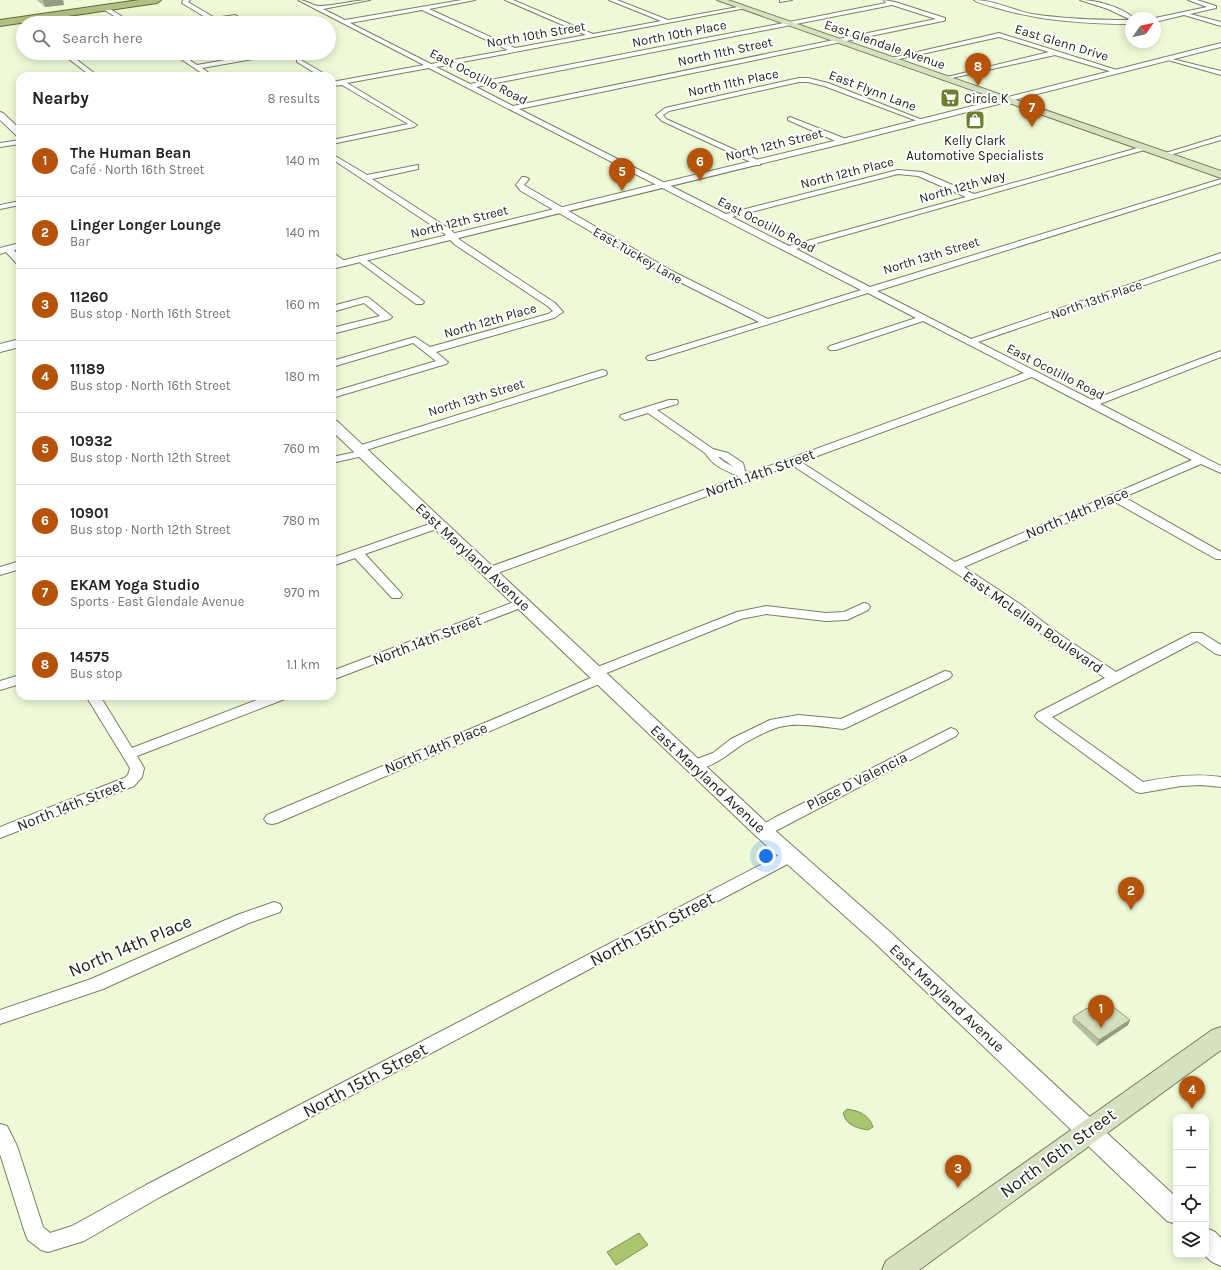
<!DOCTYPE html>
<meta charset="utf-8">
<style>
body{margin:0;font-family:Karla,sans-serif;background:#f2f2f2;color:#222}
.controls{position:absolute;right:12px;bottom:12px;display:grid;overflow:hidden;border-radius:8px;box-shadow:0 2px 10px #0003}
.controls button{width:36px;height:36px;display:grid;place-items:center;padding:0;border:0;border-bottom:1px solid #e0e0e0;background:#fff;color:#222;font:20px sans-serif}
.compass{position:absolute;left:1125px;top:12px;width:36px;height:36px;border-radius:50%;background:#fff;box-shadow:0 2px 10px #0003;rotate:56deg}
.you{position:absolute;left:766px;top:856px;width:14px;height:14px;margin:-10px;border:3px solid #fff;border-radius:50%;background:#1a73e8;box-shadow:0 0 0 6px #1a73e833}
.badge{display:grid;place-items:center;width:26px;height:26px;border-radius:50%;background:#b45309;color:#fff;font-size:13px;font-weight:700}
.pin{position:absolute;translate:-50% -33px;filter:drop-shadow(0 1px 2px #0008)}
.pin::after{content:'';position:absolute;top:21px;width:14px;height:12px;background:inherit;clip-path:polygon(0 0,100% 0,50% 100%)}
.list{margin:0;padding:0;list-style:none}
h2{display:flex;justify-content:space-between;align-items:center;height:52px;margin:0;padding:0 16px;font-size:17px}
h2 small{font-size:13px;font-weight:400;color:#767676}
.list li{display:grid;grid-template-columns:26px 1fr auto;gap:12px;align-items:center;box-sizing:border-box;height:72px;padding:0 16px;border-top:1px solid #e0e0e0}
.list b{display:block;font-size:15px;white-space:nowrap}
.list p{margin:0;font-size:13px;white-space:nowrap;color:#767676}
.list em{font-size:13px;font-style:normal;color:#767676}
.icon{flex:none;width:22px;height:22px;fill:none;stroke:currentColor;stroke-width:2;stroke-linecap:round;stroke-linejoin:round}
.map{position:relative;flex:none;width:1221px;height:1270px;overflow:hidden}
.search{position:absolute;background:#fff;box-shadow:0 2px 10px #0003;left:16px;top:16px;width:320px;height:44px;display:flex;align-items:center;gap:10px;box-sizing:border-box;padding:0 14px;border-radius:22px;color:#767676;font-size:15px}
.panel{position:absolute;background:#fff;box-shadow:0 2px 10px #0003;left:16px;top:72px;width:320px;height:628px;border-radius:12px}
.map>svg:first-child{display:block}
.water{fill:#abc56e;stroke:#809453}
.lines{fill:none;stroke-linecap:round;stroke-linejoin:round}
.minor-casing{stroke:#778162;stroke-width:2}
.tertiary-casing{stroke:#778162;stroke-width:2}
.secondary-casing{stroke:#778162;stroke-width:2}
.primary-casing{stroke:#5b6d29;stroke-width:2}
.minor{fill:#fff;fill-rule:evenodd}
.tertiary{fill:#fff;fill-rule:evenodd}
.secondary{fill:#d8e0c2;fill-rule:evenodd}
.primary{fill:#b1c086;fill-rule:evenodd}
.wall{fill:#b5c0a3}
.shaded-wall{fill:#949c84}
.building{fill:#d3dfbd;stroke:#949c84}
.labels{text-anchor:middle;stroke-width:4;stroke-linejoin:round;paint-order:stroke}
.far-street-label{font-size:13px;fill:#1c2013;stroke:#fff}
.far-poi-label{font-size:13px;fill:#1c2013;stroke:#fff;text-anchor:start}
.street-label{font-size:15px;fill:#1c2013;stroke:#fff}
.near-street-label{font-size:18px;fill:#1c2013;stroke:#fff}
</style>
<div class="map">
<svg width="1221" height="1270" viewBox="0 0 1221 1270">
<rect width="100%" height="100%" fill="#eefad7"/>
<path class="water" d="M847 1109C860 1111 869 1115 873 1127L868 1130C856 1128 846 1125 843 1113Z
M639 1233 648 1245 616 1265 607 1252Z"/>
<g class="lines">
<g class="minor-casing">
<path id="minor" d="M183 0H190L188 2 215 18 235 15 250 23H243L234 19 220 21 222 23H215L182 3Z
M298 0C307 0 312 6 319 6 336 6 353 0 370 0L323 9 345 20 462 0H475L429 9 515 48 586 35 505 0H513L593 34 661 21 609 0H617L668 20 743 6 746 8 436 67 470 84 886 3 884 0 895 2 945 18V20L943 21 519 109 726 214 898 170 922 172 974 194 1141 147H1147L1148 149 796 249 870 287 1221 179V183L877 291 971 339 1221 253V259L978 342 1092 400 1221 351V357L1100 404 1221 466V473L1201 464 1124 497 1221 552V559H1216L1115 502 964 567 1020 604 1059 634 1116 672 1192 633H1202L1221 645V655L1216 654 1197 641 1052 717 1143 782C1169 777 1195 773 1221 777V787L1201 785 1181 786 1141 793 1136 792 1037 719 1035 716 1037 713 1105 678 1049 640 1012 610 792 465 492 575H484L482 572 484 569 740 477C725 470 714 467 705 453L648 413 625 420 620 417 621 415 669 400H677L678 402 677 404 657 410 713 449 728 453 743 463 745 471 750 473 1024 373 923 321 836 350H830L828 348 830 346 916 318 868 293 654 360H648L646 358 648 356 759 322 666 275 521 191 516 185 522 177H525L529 179 524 185 527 187 672 271 768 319 861 290 429 68 347 83 417 125 414 127 332 144V140L408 124 342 85 332 86V82L424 65ZM892 5 936 19 513 106 476 87ZM422 10 508 50 431 64 350 23ZM898 174 918 176 966 197 789 246 732 217ZM1032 377 1192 460 955 562 801 462ZM718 457H720L734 467 726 463Z
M780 0H792L780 2Z
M974 0C994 0 1012 10 1032 14 1064 19 1098 20 1131 20V24C1085 24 1041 21 997 8 990 6 980 4 974 0Z
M1080 0C1097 0 1121 7 1134 18L1129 19 1108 9Z
M1188 0H1197L1216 6V8L1190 14 1221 22V26L1184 15 1155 22V18L1207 7Z
M105 6 107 7 132 23H125L103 9V7Z
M999 33 1120 71 1121 72 1116 73 1055 55 943 80V78L1049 52 999 37 890 61 887 59Z
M61 53H68L98 76H91Z
M172 53H179L197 65 265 53H279L276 55 202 68 213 76H206Z
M1168 58 1221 71V75L1168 60Z
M297 60H301L328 76H320L297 62Z
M799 78H808L828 83 925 121 920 122 824 86 808 82H799L669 111 663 115 666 119 760 161V165H757L662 121 656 115 665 108Z
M790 117 846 139 847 141 846 143H840L788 120V118Z
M1221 136V140L1163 157 1159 155Z
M20 140V144L0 147V143Z
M332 154 367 175 418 165V169L372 179 451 230 460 240 555 303 563 312 554 318 436 352 448 362 446 364 332 398V392L436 361 413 343 332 367V361L415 337 430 347 548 314 553 311 549 307 454 244 445 234 332 159Z
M20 201V205L0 209V205Z
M20 243V249L14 250 20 257V265L17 264 6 252 0 254V248Z
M332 252 346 262 347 264 346 266H340L332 259Z
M361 256 422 300 424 302 422 304H416L358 261 357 259 358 257Z
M366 297 369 298 390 315 392 317 390 319 332 334V328L380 316 364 303 332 312V306Z
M602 370 606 371 607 373 606 375 366 450 368 453 367 455 332 463V457L356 452 354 449 355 447Z
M438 521 442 523 444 525 442 527 365 554 400 592 402 595 400 598H392L355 558 332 566V558Z
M20 561V569L0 575V567Z
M522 599 526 600 528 603 526 606 332 680V671Z
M864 603 868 604 870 607 868 610 847 620 826 621 766 614 741 619 604 674 608 678 606 681 277 823 272 824 267 823 264 819 267 815 593 677 588 673 590 670 737 612 766 606 826 613 844 612Z
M945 671 950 672 952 675 950 678 848 727 843 729C822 727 800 722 779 727 769 730 749 740 740 746 727 755 706 773 689 768L687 765 689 762 713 753 731 739 770 720 798 715 841 719Z
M20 675V684L0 690V681Z
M86 696H100L132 748 267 696H287L285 699 137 756 144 768 142 777 134 786 0 838V827L124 778 128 775 130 768Z
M951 728 956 730 958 733 956 736 768 835 763 836 758 835 755 831 758 827 774 818Z
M791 849 797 851 799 855 797 859 160 1197 84 1241 48 1252 41 1250 28 1240 25 1233 0 1154V1124L7 1126 17 1146 43 1227 50 1233 72 1226 146 1185Z
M274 902 280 904 282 908 280 912 249 923 103 989 0 1024V1010L91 979 237 915Z"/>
</g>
<g class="tertiary-casing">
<path id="tertiary" d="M1221 43V47L846 143 332 269V263L842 139Z
M0 112 3 113 20 129V137L17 136 0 120Z
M20 339V347L0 352V344Z
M332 420 337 421 770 826 889 931 1176 1197V1224L1167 1221 875 943 756 836 332 431Z
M1206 1228 1215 1232 1221 1238V1266L1212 1262 1204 1255H1206Z"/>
</g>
<g class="secondary-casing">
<path id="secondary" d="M717 0H728L1221 171V178Z
M1221 1027V1050L919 1270H882L886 1261 1212 1030Z"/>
</g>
<g class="primary-casing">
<path id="primary" d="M139 0H161L157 3 0 26V20Z"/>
</g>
<use href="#minor" class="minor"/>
<use href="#tertiary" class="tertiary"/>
<use href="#secondary" class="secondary"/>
<use href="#primary" class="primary"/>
</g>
<path class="wall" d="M37 0H63L64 5 45 7Z
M1095 1016 1130 1020 1128 1025 1097 1046 1072 1022 1073 1017Z"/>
<path class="shaded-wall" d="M43 0H63L64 5 45 7Z
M1130 1020 1128 1025 1097 1046 1099 1040Z"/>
<path class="building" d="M1111 1005 1130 1020 1099 1040 1073 1017 1087 1008 1095 1016Z"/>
<defs>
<g id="supermarket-square" transform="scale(1)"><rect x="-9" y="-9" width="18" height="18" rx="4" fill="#6a7f30" stroke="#fff"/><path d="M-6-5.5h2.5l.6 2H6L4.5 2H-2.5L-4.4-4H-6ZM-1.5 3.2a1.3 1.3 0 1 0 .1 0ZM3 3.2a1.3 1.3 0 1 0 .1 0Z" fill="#fff"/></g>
<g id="shop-square" transform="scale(1)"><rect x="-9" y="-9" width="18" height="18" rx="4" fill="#6a7f30" stroke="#fff"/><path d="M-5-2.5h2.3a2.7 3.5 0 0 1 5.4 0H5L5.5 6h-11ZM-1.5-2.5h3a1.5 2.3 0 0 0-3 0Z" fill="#fff"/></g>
</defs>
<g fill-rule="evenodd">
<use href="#supermarket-square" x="950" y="98"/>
<use href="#shop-square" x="975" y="120"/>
</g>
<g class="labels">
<g class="far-street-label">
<text transform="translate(679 33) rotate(-11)" y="5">North 10th Place</text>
<text transform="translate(536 34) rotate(-10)" y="5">North 10th Street</text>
<text transform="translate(1062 42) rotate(17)" y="5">East Glenn Drive</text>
<text transform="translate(885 44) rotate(19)" y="5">East Glendale Avenue</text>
<text transform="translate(725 51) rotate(-12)" y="5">North 11th Street</text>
<text transform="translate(479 76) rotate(27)" y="5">East Ocotillo Road</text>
<text transform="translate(733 82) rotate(-12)" y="5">North 11th Place</text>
<text transform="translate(873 90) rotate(21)" y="5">East Flynn Lane</text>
<text transform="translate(774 144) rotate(-14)" y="5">North 12th Street</text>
<text transform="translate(847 172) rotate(-14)" y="5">North 12th Place</text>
<text transform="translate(962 186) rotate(-16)" y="5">North 12th Way</text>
<text transform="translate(459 221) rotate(-14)" y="5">North 12th Street</text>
<text transform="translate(767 224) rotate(27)" y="5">East Ocotillo Road</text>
<text transform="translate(638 255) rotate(30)" y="5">East Tuckey Lane</text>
<text transform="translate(931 255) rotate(-17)" y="5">North 13th Street</text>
<text transform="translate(1096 299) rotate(-19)" y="5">North 13th Place</text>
<text transform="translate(490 320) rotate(-16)" y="5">North 12th Place</text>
<text transform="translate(1056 371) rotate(27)" y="5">East Ocotillo Road</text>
<text transform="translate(476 397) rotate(-17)" y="5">North 13th Street</text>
</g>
<g class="far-poi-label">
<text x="964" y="103">Circle K</text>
<text x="975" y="145" text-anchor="middle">Kelly Clark<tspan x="975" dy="15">Automotive Specialists</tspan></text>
</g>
<g class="street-label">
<text transform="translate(760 473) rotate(-20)" y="5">North 14th Street</text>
<text transform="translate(1077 513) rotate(-23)" y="5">North 14th Place</text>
<text transform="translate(473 557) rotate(43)" y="5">East Maryland Avenue</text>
<text transform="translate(1033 622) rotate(35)" y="5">East McLellan Boulevard</text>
<text transform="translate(427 640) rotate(-21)" y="5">North 14th Street</text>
<text transform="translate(436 748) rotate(-23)" y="5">North 14th Place</text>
<text transform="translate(708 779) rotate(43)" y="5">East Maryland Avenue</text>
<text transform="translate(857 781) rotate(-27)" y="5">Place D Valencia</text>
<text transform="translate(71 805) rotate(-22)" y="5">North 14th Street</text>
<text transform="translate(947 998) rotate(43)" y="5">East Maryland Avenue</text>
</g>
<g class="near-street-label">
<text transform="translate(652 929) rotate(-28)" y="6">North 15th Street</text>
<text transform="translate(130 946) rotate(-23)" y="6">North 14th Place</text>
<text transform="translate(365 1080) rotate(-28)" y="6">North 15th Street</text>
<text transform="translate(1058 1153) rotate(-36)" y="6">North 16th Street</text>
</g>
</g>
</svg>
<div class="controls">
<button>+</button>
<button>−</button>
<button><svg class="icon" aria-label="locate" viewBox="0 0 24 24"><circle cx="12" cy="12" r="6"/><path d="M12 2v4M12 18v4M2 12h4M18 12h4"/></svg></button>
<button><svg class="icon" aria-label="layers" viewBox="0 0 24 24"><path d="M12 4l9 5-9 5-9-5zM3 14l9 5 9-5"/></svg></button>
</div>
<svg class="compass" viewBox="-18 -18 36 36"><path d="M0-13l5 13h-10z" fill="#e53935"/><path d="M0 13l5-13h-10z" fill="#767676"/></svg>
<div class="you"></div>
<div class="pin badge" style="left:1101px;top:1028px">1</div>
<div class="pin badge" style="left:1131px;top:910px">2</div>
<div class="pin badge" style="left:958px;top:1188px">3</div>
<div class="pin badge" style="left:1192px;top:1109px">4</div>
<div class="pin badge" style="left:622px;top:191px">5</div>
<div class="pin badge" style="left:700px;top:181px">6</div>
<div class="pin badge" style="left:1032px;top:127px">7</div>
<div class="pin badge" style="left:978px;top:86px">8</div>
<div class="search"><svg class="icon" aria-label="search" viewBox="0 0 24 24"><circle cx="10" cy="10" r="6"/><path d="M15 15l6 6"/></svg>Search here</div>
<section class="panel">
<h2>Nearby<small>8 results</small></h2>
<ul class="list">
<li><span class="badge">1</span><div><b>The Human Bean</b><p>Café · North 16th Street</p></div><em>140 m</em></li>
<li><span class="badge">2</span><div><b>Linger Longer Lounge</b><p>Bar</p></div><em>140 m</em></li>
<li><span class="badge">3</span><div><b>11260</b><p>Bus stop · North 16th Street</p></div><em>160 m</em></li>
<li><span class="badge">4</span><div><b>11189</b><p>Bus stop · North 16th Street</p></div><em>180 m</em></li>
<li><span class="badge">5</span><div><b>10932</b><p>Bus stop · North 12th Street</p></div><em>760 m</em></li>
<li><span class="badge">6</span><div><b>10901</b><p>Bus stop · North 12th Street</p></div><em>780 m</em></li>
<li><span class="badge">7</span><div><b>EKAM Yoga Studio</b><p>Sports · East Glendale Avenue</p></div><em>970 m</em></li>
<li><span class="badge">8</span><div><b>14575</b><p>Bus stop</p></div><em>1.1 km</em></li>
</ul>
</section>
</div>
